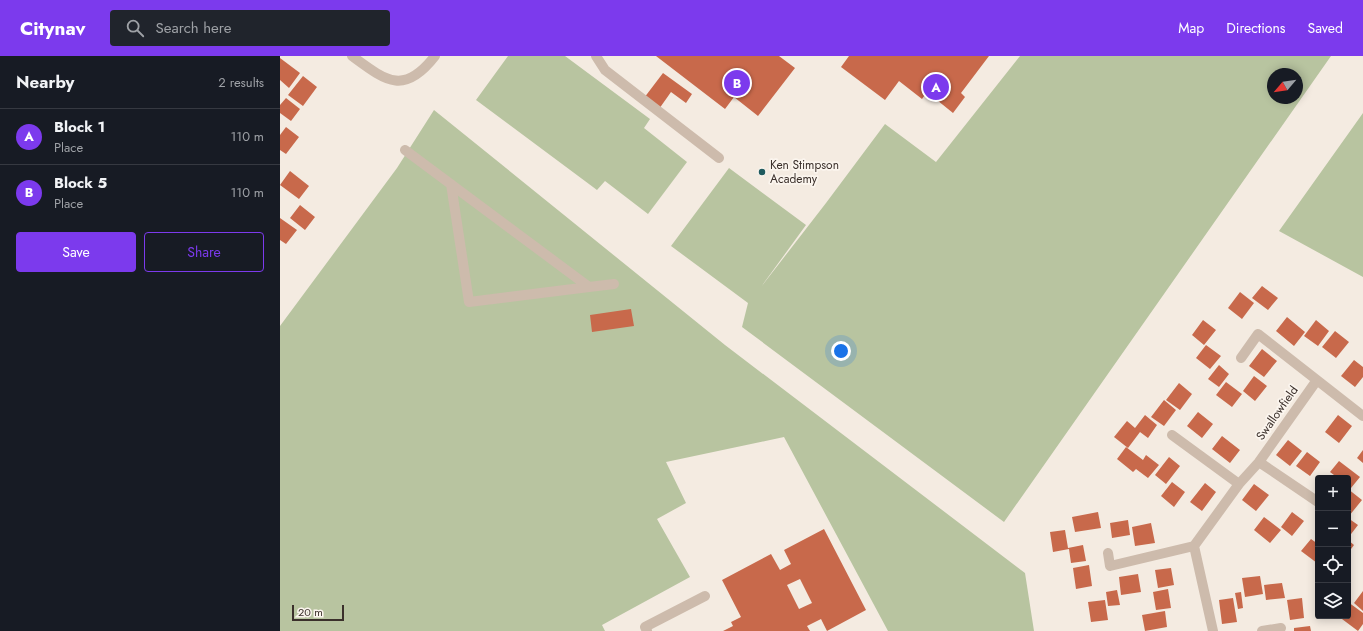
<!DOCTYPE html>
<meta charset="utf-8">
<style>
body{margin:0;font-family:Jost,sans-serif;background:#20242c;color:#f1f3f6}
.controls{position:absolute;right:12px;bottom:12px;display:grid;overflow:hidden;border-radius:4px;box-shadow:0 2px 10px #0003}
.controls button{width:36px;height:36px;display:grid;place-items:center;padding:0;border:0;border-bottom:1px solid #363941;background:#171b24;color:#f1f3f6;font:20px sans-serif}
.compass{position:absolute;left:987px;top:12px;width:36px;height:36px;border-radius:50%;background:#171b24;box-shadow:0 2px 10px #0003;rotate:241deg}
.scale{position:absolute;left:12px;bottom:10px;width:52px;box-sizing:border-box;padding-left:4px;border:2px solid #3b302b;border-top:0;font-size:11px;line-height:14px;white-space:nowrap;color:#3b302b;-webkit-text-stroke:3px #fbf5ee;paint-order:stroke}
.you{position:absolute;left:561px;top:295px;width:14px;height:14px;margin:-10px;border:3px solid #fff;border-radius:50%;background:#1a73e8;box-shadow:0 0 0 6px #1a73e833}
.badge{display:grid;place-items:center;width:26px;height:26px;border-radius:50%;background:#7c3aed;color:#fff;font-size:13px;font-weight:700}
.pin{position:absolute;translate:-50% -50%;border:2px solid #fff;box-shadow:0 1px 4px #0006}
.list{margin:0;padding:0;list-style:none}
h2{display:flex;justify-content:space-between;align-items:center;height:52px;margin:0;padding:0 16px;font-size:17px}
h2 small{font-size:13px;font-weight:400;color:#9ea1a6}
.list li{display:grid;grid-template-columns:26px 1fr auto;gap:12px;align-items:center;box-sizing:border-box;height:56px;padding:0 16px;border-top:1px solid #363941}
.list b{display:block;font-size:15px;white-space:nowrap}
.list p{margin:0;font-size:13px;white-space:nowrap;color:#9ea1a6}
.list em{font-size:13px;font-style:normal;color:#9ea1a6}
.actions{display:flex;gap:8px;padding:12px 16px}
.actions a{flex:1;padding:9px 0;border:1px solid #7c3aed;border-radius:4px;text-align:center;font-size:14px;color:#7c3aed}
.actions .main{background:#7c3aed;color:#fff}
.icon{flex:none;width:22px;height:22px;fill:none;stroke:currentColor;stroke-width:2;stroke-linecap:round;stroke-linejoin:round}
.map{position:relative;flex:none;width:1083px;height:575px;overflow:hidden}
header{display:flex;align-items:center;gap:24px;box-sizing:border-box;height:56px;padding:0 20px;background:#7c3aed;color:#fff}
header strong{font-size:19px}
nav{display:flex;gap:22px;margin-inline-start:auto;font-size:14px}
.search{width:280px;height:36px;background:#20242c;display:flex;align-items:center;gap:10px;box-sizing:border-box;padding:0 14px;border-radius:4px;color:#9ea1a6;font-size:15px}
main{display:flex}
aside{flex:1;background:#171b24}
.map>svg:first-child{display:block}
.green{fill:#b8c4a0;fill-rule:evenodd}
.building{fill:#c8694b;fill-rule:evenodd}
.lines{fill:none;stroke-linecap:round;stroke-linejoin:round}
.minor{stroke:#cdbbac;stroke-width:10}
.poi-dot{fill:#1f5a5e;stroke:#fbf5ee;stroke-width:1.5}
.labels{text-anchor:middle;stroke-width:3.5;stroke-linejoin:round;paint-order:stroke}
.poi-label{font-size:12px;fill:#3b302b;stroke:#fbf5ee;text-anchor:start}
.street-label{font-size:12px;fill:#3b302b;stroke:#fbf5ee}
</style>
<header>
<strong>Citynav</strong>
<div class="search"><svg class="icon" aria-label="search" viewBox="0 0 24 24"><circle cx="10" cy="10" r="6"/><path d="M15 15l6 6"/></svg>Search here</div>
<nav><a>Map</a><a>Directions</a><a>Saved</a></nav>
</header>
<main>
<aside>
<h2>Nearby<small>2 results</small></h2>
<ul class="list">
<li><span class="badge">A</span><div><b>Block 1</b><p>Place</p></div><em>110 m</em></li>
<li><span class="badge">B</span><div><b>Block 5</b><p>Place</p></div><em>110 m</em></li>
</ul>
<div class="actions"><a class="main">Save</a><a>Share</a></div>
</aside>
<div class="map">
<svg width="1083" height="575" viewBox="0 0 1083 575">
<rect width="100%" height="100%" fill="#f4ebe1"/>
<path class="green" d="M228 0H285L370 63 364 72 407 106 368 158 325 125 317 134 196 44Z
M740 0H1051L724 466 462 271 468 247 391 190 449 112 526 169 481 231 546 147 605 68 656 106ZM993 18H1017V42H993Z
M154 54 445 289 745 517 754 575H608L504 381 386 406 406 447 377 463 410 521 322 569 325 575H0V270L117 112Z
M1083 57V221L999 175Z"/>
<path class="building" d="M376 0H499L515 12 478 60 454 41 445 53Z
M569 0H709L681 37 685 41 673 57 647 36 642 43 619 25 605 44 561 11Z
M0 2 20 17 9 32 0 24Z
M383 17 412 38 406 47 391 36 379 53 364 42Z
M23 20 37 31 23 50 8 39Z
M6 42 20 53 11 65 0 57V49Z
M6 71 19 81 6 98 0 94V79Z
M10 115 29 130 19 143 0 129Z
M20 149 35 161 25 174 10 162Z
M0 162 17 174 6 188 0 184Z
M982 230 998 242 988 254 972 242Z
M960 236 974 247 962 263 948 252Z
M351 253 354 270 312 276 310 259Z
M1007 261 1025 276 1014 290 996 275Z
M923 264 936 274 924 289 912 279Z
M1036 264 1049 275 1038 290 1024 280Z
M1055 275 1069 286 1056 302 1042 291Z
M926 289 941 300 930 313 916 302Z
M982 293 997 305 984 321 969 310Z
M1074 304 1083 311V321L1075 331 1061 320Z
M939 309 949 318 939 331 928 323Z
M974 320 987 330 975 345 963 335Z
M946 326 962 338 952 351 936 339Z
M899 327 912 338 900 354 886 344Z
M884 344 896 354 884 370 871 361Z
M918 356 933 368 922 382 907 370Z
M865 359 877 369 868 382 860 376 848 392 834 381 847 365 855 372Z
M1058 359 1072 370 1059 387 1045 376Z
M942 380 960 394 950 407 932 393Z
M1008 384 1022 395 1010 410 996 399Z
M846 391 863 404 866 399 879 409 868 422 856 413 853 416 837 403Z
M1083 394V407L1077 402Z
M1027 396 1040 406 1030 420 1016 410Z
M889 401 900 410 886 428 875 419Z
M1059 405 1080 421 1071 432 1068 430V422H1058L1050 416Z
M892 426 905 436 894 451 881 440Z
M925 427 936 436 922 455 910 446Z
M974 428 989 439 976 455 962 444Z
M1068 433 1082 444 1069 460 1068 459Z
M818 456 821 472 795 476 792 461Z
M1012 456 1024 465 1012 480 1001 471Z
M984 461 1001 474 990 487 974 474Z
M1068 462 1078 469 1068 482Z
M848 464 850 479 832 482 830 467Z
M871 467 875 487 855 490 852 471Z
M544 473 586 554 547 575 541 563 527 570 530 575H443L453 570 451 566 461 561 442 524 491 498 500 514 511 508 504 494ZM520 523 532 547 519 553 507 529Z
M785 474 788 492 803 489 806 505 791 507 789 493 773 496 770 476Z
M1031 483 1038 488 1037 507 1021 495Z
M1068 484 1074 489 1068 497Z
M809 509 812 530 796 533 793 512Z
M891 512 894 529 878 532 875 514Z
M858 518 861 536 841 539 839 521Z
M980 520 983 538 965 541 962 522Z
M1002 527 1005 542 986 544 984 529Z
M888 533 891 552 876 554 873 536Z
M837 534 840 549 828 550 826 536Z
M1083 535V555L1074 547Z
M961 536 963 552 958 553 955 537Z
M953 542 957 566 942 568 939 544Z
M1022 542 1024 562 1010 564 1007 544Z
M825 544 828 564 811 566 808 546Z
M1068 546 1083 557V568L1078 575 1058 560H1068Z
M885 555 887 571 865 575 862 559Z
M1030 570 1031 575H1014V572Z"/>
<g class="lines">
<path class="minor" d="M72 0C106 25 124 40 155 0
M316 0 325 14 439 102
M125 94 309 231 189 246 171 128
M309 231 334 228
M961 302 978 278 1083 360
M892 379 959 428
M979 406 1038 446
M828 497 830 510 914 490
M367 575 365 571 425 540
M933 575 914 490 959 428 979 406 1037 324
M982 575 1001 572"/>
</g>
<circle class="poi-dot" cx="482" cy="116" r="4"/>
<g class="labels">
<g class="poi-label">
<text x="490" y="113">Ken Stimpson<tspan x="490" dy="14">Academy</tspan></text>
</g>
<g class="street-label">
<text transform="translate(997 357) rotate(-55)" y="4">Swallowfield</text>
</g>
</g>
</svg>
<div class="controls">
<button>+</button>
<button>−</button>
<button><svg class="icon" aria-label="locate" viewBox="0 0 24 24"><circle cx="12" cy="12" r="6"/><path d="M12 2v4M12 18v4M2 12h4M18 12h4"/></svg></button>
<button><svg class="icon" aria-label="layers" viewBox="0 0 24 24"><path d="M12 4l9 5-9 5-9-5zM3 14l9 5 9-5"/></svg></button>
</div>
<svg class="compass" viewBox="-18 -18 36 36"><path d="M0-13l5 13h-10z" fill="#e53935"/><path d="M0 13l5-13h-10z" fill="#9ea1a6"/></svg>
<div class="scale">20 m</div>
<div class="you"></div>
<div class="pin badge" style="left:656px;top:31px">A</div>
<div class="pin badge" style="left:457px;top:27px">B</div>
</div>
</main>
